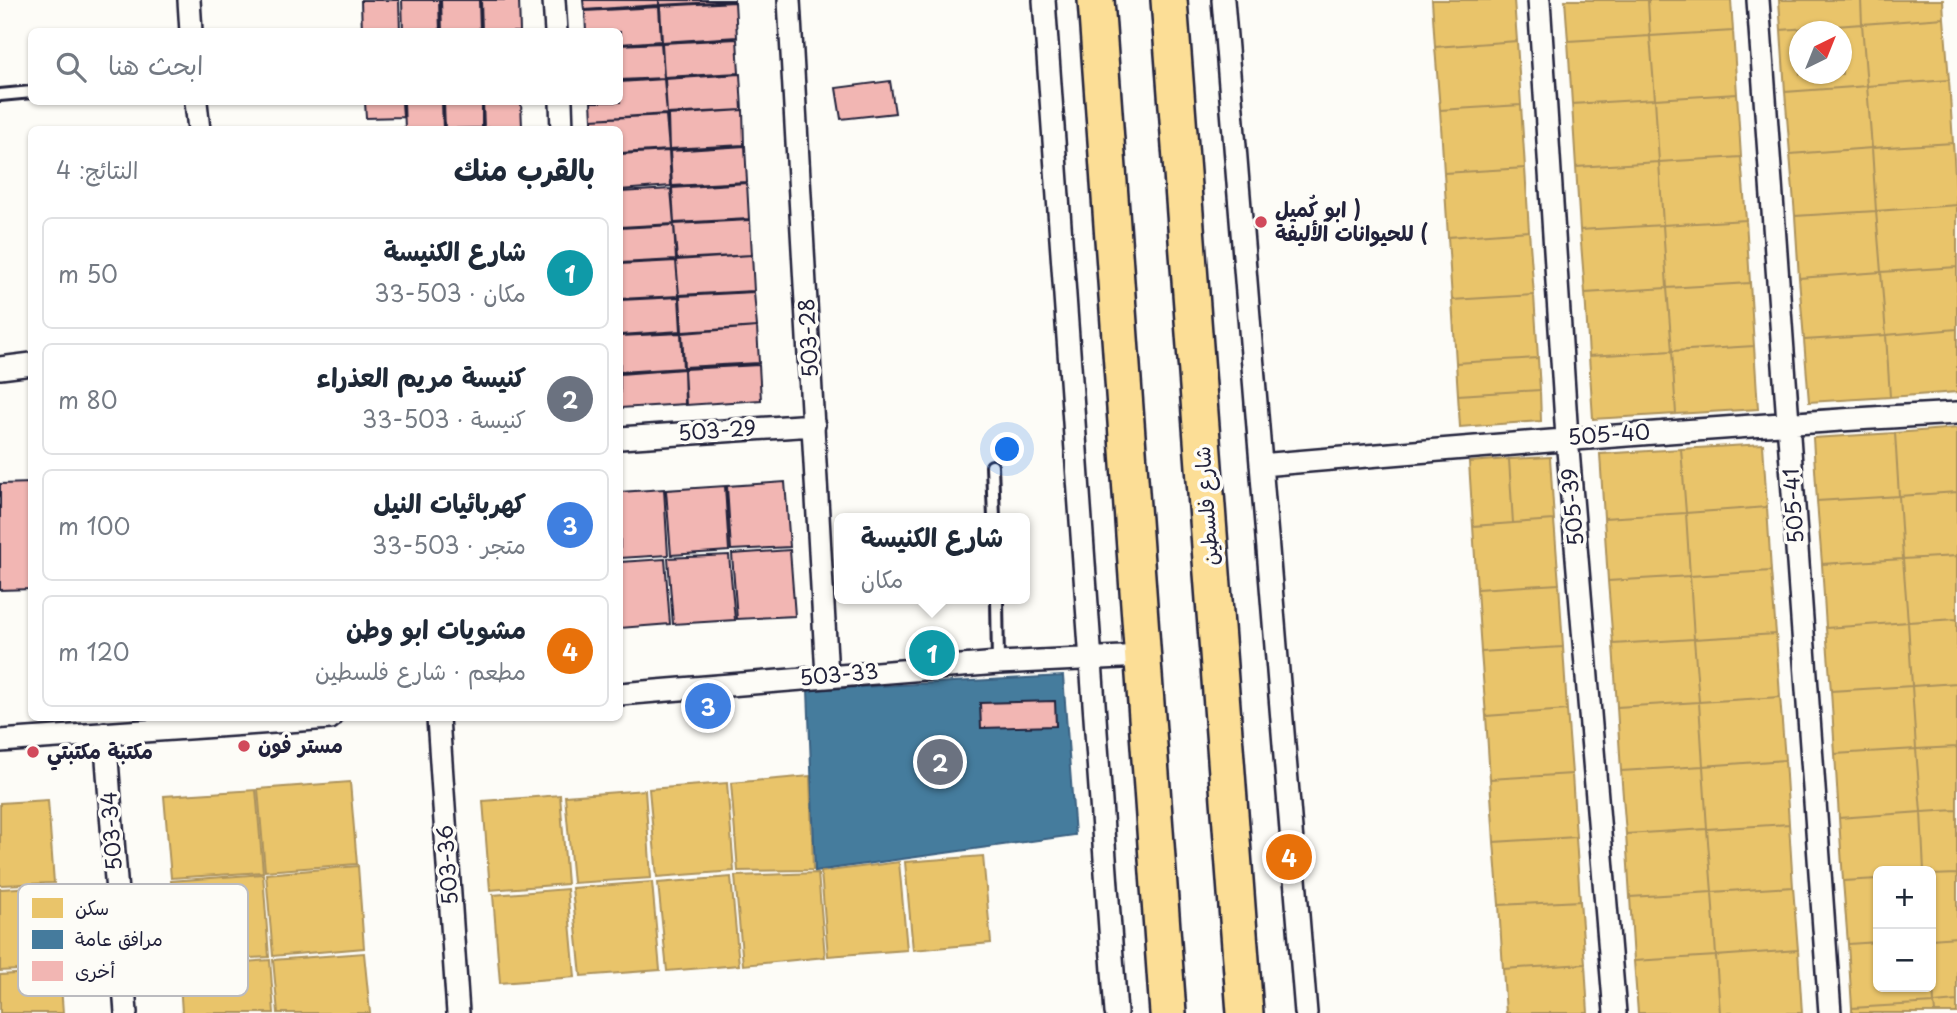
<!DOCTYPE html>
<html lang="ar">
<meta charset="utf-8">
<style>
body{margin:0;font-family:"Playpen Sans","Playpen Sans Arabic",sans-serif;background:#f2f2f3;color:#1f2937;direction:rtl}
.controls{position:absolute;right:21px;bottom:21px;display:grid;overflow:hidden;border-radius:10px;box-shadow:0 2px 5px #0004}
.controls button{width:63px;height:63px;display:grid;place-items:center;padding:0;border:0;border-bottom:2px solid #e0e1e3;background:#fff;color:#1f2937;font:35px sans-serif}
.compass{position:absolute;left:1789px;top:21px;width:63px;height:63px;border-radius:50%;background:#fff;box-shadow:0 2px 5px #0004;rotate:43deg}
.you{position:absolute;left:1008px;top:450px;width:24px;height:24px;margin:-18px;border:5px solid #fff;border-radius:50%;background:#1a73e8;box-shadow:0 0 0 10px #1a73e833}
.badge{display:grid;place-items:center;width:46px;height:46px;border-radius:50%;background:#b45309;color:#fff;font-size:23px;font-weight:700}
.pin{position:absolute;translate:-50% -50%;border:4px solid #fff;box-shadow:0 2px 7px #0006}
.popup{position:absolute;left:834px;top:513px;width:196px;height:91px;box-sizing:border-box;display:grid;place-content:center;border-radius:10px;background:#fff;filter:drop-shadow(0 2px 5px #0005);font-size:23px;white-space:nowrap;color:#747a83}
.popup b{font-size:26px;color:#1f2937}
.popup::after{content:'';position:absolute;left:50%;top:100%;margin-left:-14px;border:14px solid transparent;border-top-color:#fff}
.list{margin:0;padding:0;list-style:none}
h2{display:flex;justify-content:space-between;align-items:center;height:91px;margin:0;padding:0 28px;font-size:30px}
h2 small{font-size:23px;font-weight:400;color:#747a83}
.list li{display:grid;grid-template-columns:46px 1fr auto;gap:21px;align-items:center;box-sizing:border-box;height:112px;margin:0 14px 14px;padding:0 14px;border:2px solid #e0e1e3;border-radius:10px}
.list b{display:block;font-size:26px;white-space:nowrap}
.list p{margin:0;font-size:23px;white-space:nowrap;color:#747a83}
.list em{font-size:23px;font-style:normal;color:#747a83}
.icon{flex:none;width:38px;height:38px;fill:none;stroke:currentColor;stroke-width:2;stroke-linecap:round;stroke-linejoin:round}
.map{position:relative;flex:none;width:1957px;height:1013px;overflow:hidden;direction:ltr}
.search{position:absolute;background:#fff;box-shadow:0 2px 5px #0004;left:28px;top:28px;width:595px;height:77px;display:flex;align-items:center;gap:18px;box-sizing:border-box;padding:0 24px;border-radius:10px;color:#747a83;font-size:26px}
.panel{position:absolute;background:#fff;box-shadow:0 2px 5px #0004;left:28px;top:126px;width:595px;height:595px;border-radius:10px;direction:rtl}
.map>svg:first-child{display:block}
.homes{fill:#e9c46a;stroke:#ad935c;stroke-width:2;fill-rule:evenodd}
.public{fill:#457b9d;stroke:#3a6080;stroke-width:2}
.building{fill:#f2b6b3;stroke:#22223b;stroke-width:2}
.lines{fill:none;stroke-linecap:round;stroke-linejoin:round}
.lane-casing{stroke:#22223b;stroke-width:16}
.street-casing{stroke:#22223b;stroke-width:26}
.primary-casing{stroke:#22223b;stroke-width:40}
.lane{stroke:#fdfcf7;stroke-width:10}
.street{stroke:#fdfcf7;stroke-width:21}
.primary{stroke:#fcde96;stroke-width:35}
.poi-dot{fill:#d1495b;stroke:#fdfcf7;stroke-width:2.5}
.labels{text-anchor:middle;stroke-width:7;stroke-linejoin:round;paint-order:stroke}
.poi-label{font-size:21px;font-weight:bold;fill:#22223b;stroke:#fdfcf7;text-anchor:start}
.street-label{font-size:21px;fill:#22223b;stroke:#fdfcf7}
.key{fill:#fdfcf7;stroke:#bbbbbf;stroke-width:2}
.key-label{font-size:19px;fill:#22223b}
</style>
<div class="map">
<svg width="1957" height="1013" viewBox="0 0 1957 1013">
<rect width="100%" height="100%" fill="#fdfcf7"/>
<filter id="ink" filterUnits="userSpaceOnUse"><feTurbulence type="fractalNoise" baseFrequency=".0143" numOctaves="2"/><feDisplacementMap in="SourceGraphic" scale="14" xChannelSelector="R" yChannelSelector="G"/><feConvolveMatrix kernelMatrix="1 2 1 2 8 2 1 2 1" color-interpolation-filters="sRGB"/></filter>
<g filter="url(#ink)">
<path class="homes" d="M1432 0H1514L1517 41 1435 47Z
M1565 0H1648L1650 36 1568 41Z
M1648 0H1731L1733 31 1650 36Z
M1779 0H1861L1862 24 1781 30Z
M1861 0H1943L1944 18 1862 24Z
M1944 18 1949 80 1867 86 1862 24Z
M1862 24 1867 86 1785 92 1781 30ZM1800 32H1842V74H1800Z
M1733 31 1737 94 1655 99 1650 36Z
M1650 36 1655 99 1572 104 1568 41Z
M1517 41 1521 105 1440 110 1435 47Z
M1949 80 1953 143 1872 148 1867 86Z
M1867 86 1872 148 1790 154 1785 92Z
M1737 94 1741 157 1659 162 1655 99Z
M1655 99 1659 162 1576 167 1572 104Z
M1521 105 1525 168 1444 173 1440 110Z
M1953 143 1957 205 1876 211 1872 148Z
M1872 148 1876 211 1795 216 1790 154Z
M1741 157 1746 220 1663 225 1659 162Z
M1659 162 1663 225 1580 230 1576 167Z
M1525 168 1529 231 1448 237 1444 173Z
M1957 205V267L1881 272 1876 211Z
M1876 211 1881 272 1799 278 1795 216Z
M1746 220 1750 283 1667 288 1663 225Z
M1663 225 1667 288 1585 293 1580 230Z
M1529 231 1534 295 1452 300 1448 237Z
M1957 267V329L1886 335 1881 272Z
M1881 272 1886 335 1804 340 1799 278Z
M1750 283 1754 346 1672 351 1667 288Z
M1667 288 1672 351 1589 356 1585 293Z
M1534 295 1538 358 1456 363 1452 300Z
M1957 329V392L1890 397 1886 335Z
M1886 335 1890 397 1809 402 1804 340Z
M1754 346 1758 409 1676 414 1672 351Z
M1672 351 1676 414 1593 419 1589 356Z
M1538 358 1540 390 1458 395 1456 363Z
M1540 390 1541 421 1460 427 1458 395Z
M1957 428V492L1899 496 1895 433Z
M1895 433 1899 496 1817 501 1813 438Z
M1763 444 1767 507 1686 513 1681 449Z
M1681 449 1686 513 1604 518 1600 454Z
M1550 457 1554 520 1513 523 1509 459Z
M1509 459 1513 523 1473 526 1469 462Z
M1957 492V556L1903 559 1899 496Z
M1899 496 1903 559 1822 564 1817 501Z
M1767 507 1771 571 1690 576 1686 513Z
M1686 513 1690 576 1608 581 1604 518Z
M1554 520 1559 584 1477 589 1473 526Z
M1957 556V619L1908 622 1903 559Z
M1903 559 1908 622 1826 628 1822 564Z
M1771 571 1776 634 1694 639 1690 576Z
M1690 576 1694 639 1613 644 1608 581Z
M1559 584 1563 647 1481 652 1477 589Z
M1957 619V683L1912 686 1908 622Z
M1908 622 1912 686 1831 691 1826 628Z
M1776 634 1780 697 1699 702 1694 639Z
M1694 639 1699 702 1617 707 1613 644Z
M1563 647 1567 710 1486 716 1481 652Z
M1957 683V747L1916 749 1912 686Z
M1912 686 1916 749 1835 754 1831 691Z
M1780 697 1785 760 1703 766 1699 702Z
M1699 702 1703 766 1621 771 1617 707Z
M963 707 974 848 893 853 888 787 937 783 931 709Z
M1567 710 1572 774 1490 779 1486 716Z
M882 720 889 860 821 863 814 723Z
M1957 747V810L1921 812 1916 749Z
M1916 749 1921 812 1839 818 1835 754Z
M1785 760 1789 824 1707 829 1703 766Z
M1703 766 1707 829 1626 834 1621 771Z
M1572 774 1576 837 1494 842 1490 779Z
M810 776 813 870 738 871 731 783Z
M350 782 357 864 265 871 258 789Z
M727 783 734 871 657 877 649 789Z
M256 790 263 872 171 878 164 796Z
M645 790 651 878 573 883 565 796Z
M560 795 567 884 490 890 483 801Z
M48 800 54 883 0 885V803Z
M1957 810V874L1931 875V871H1924L1921 812Z
M1921 812 1924 871H1878V879L1843 881 1839 818Z
M1789 824 1793 887 1712 892 1707 829Z
M1707 829 1712 892 1630 897 1626 834Z
M1576 837 1580 901 1499 905 1494 842Z
M983 856 991 943 913 950 905 862Z
M899 862 907 950 828 956 821 872Z
M358 866 364 948 273 956 266 874Z
M818 873 825 957 743 965 735 876Z
M263 874 269 957 177 962 171 881Z
M1957 874V937L1931 939V875Z
M731 877 739 965 667 971 658 883Z
M1878 879V942L1848 944 1843 881Z
M652 882 660 970 581 976 572 888Z
M54 886 59 968 0 971V889Z
M1793 887 1798 950 1716 956 1712 892Z
M567 889 575 977 500 983 493 895Z
M1712 892 1716 956 1634 961 1630 897Z
M1580 901 1585 964 1503 969 1499 905Z
M1957 937V1001L1934 1003 1931 939Z
M1878 942V987H1931V960L1934 1003 1852 1008 1848 944Z
M1798 950 1802 1013H1720L1716 956Z
M364 953 370 1013H278L273 960Z
M1716 956 1720 1013H1638L1634 961Z
M270 960 274 1013H182L179 967Z
M1585 964 1588 1013H1506L1503 969Z
M60 971 63 1013H0V975Z
M1957 1001V1013H1935L1934 1003Z
M1934 1003 1935 1013H1852V1008Z"/>
<path class="public" d="M1063 676 1075 835 815 871 808 690Z"/>
<path class="building" d="M361 0H399L400 32H362Z
M402 0H439L440 32H403Z
M441 0H479L480 32H442Z
M481 0H519L520 32H482Z
M583 0H659V5L584 10Z
M659 0H734V1L660 5Z
M735 2 737 37 662 42 660 6Z
M659 7 661 41 620 44V32H586L585 11Z
M737 39 739 73 664 77 662 43Z
M661 43 664 78 620 80V45Z
M740 74 742 110 667 114 665 79Z
M664 79 667 114 592 119 591 102H620V82Z
M890 81 895 113 841 119 836 88Z
M365 102H402L403 117 366 118Z
M404 102H442L443 129 405 130Z
M444 102H482V128L445 129Z
M483 102H521L522 127 484 128Z
M743 110 744 145 669 149 668 115Z
M666 115 669 150 620 153V130H592V119Z
M745 146 747 182 672 186 670 151Z
M669 151 671 186 620 190V154Z
M747 183 749 219 674 223 672 188Z
M671 189 674 224 620 227V192Z
M750 220 752 255 677 259 674 224Z
M674 225 676 260 620 263V228Z
M752 255 754 291 679 295 676 260Z
M676 261 679 296 620 299V264Z
M754 292 757 327 682 332 680 296Z
M679 297 681 331 620 335V300Z
M757 327 759 363 684 367 682 333Z
M681 333 683 368 620 372V336Z
M759 365 761 400 686 405 684 369Z
M684 369 685 404 620 408V374Z
M785 482 790 547 731 550 727 486Z
M32 483V589L0 590V484Z
M725 486 729 551 671 555 666 490Z
M664 489 668 555 620 558V492Z
M790 550 795 616 737 619 732 554Z
M729 555 735 620 673 624 668 558Z
M665 559 670 624 620 628V562Z
M1055 701 1056 726 981 728 980 703Z"/>
<g class="lines">
<g class="lane-casing">
<path id="lane" d="M0 95 32 92
M992 466 994 518
M997 599 998 663"/>
</g>
<g class="street-casing">
<path id="street" d="M189 0 191 32
M554 0 556 32
M789 0 827 676
M1044 0 1116 1013
M1223 0 1306 1013
M1539 0 1567 438 1615 1013
M1758 0 1830 1013
M196 102 199 130
M561 102 562 130
M0 368 32 364
M620 438 814 425
M1261 465C1493 445 1724 426 1957 413
M620 694 998 663 1143 656
M438 718 458 1013
M105 733 126 1013
M0 741 330 718"/>
</g>
<g class="primary-casing">
<path id="primary" d="M1096 0 1168 1013
M1169 0 1245 1013"/>
</g>
<use href="#lane" class="lane"/>
<use href="#street" class="street"/>
<use href="#primary" class="primary"/>
</g>
</g>
<g class="poi-dot">
<circle cx="1261" cy="222" r="7"/>
<circle cx="244" cy="746" r="7"/>
<circle cx="33" cy="752" r="7"/>
</g>
<g class="labels">
<g class="poi-label">
<text x="1275" y="217">ابو كُميل )<tspan x="1275" dy="24">للحيوانات الأليفة (</tspan></text>
<text x="258" y="753">مستر فون</text>
<text x="47" y="759">مكتبة مكتبتي</text>
</g>
<g class="street-label">
<text transform="translate(809 338) rotate(-93)" y="7">503-28</text>
<text transform="translate(717 431) rotate(-4)" y="7">503-29</text>
<text transform="translate(1609 435) rotate(-4)" y="7">505-40</text>
<text transform="translate(1207 506) rotate(-94)" y="7">شارع فلسطين</text>
<text transform="translate(1794 506) rotate(-94)" y="7">505-41</text>
<text transform="translate(1573 507) rotate(-95)" y="7">505-39</text>
<text transform="translate(839 675) rotate(-5)" y="7">503-33</text>
<text transform="translate(112 831) rotate(-94)" y="7">503-34</text>
<text transform="translate(448 865) rotate(-94)" y="7">503-36</text>
</g>
</g>
<rect x="18" y="884" width="230" height="112" rx="10" class="key"/>
<rect x="32" y="898" width="31" height="20" fill="#e9c46a"/>
<rect x="32" y="930" width="31" height="19" fill="#457b9d"/>
<rect x="32" y="961" width="31" height="20" fill="#f2b6b3"/>
<g class="key-label">
<text x="75" y="915">سكن</text>
<text x="75" y="946">مرافق عامة</text>
<text x="75" y="978">أخرى</text>
</g>
</svg>
<div class="controls">
<button>+</button>
<button>−</button>
</div>
<svg class="compass" viewBox="-18 -18 36 36"><path d="M0-13l5 13h-10z" fill="#e53935"/><path d="M0 13l5-13h-10z" fill="#747a83"/></svg>
<div class="you"></div>
<div class="pin badge" style="left:932px;top:653px;background:#0f9aa8">1</div>
<div class="popup"><b>شارع الكنيسة</b>مكان</div>
<div class="pin badge" style="left:940px;top:762px;background:#6b7280">2</div>
<div class="pin badge" style="left:708px;top:706px;background:#3f7fe0">3</div>
<div class="pin badge" style="left:1289px;top:857px;background:#e8710a">4</div>
<div class="search"><svg class="icon" aria-label="search" viewBox="0 0 24 24"><circle cx="10" cy="10" r="6"/><path d="M15 15l6 6"/></svg>ابحث هنا</div>
<section class="panel">
<h2>بالقرب منك<small>النتائج: 4</small></h2>
<ul class="list">
<li><span class="badge" style="background:#0f9aa8">1</span><div><b>شارع الكنيسة</b><p>مكان · 503-33</p></div><em>50 m</em></li>
<li><span class="badge" style="background:#6b7280">2</span><div><b>كنيسة مريم العذراء</b><p>كنيسة · 503-33</p></div><em>80 m</em></li>
<li><span class="badge" style="background:#3f7fe0">3</span><div><b>كهربائيات النيل</b><p>متجر · 503-33</p></div><em>100 m</em></li>
<li><span class="badge" style="background:#e8710a">4</span><div><b>مشويات ابو وطن</b><p>مطعم · شارع فلسطين</p></div><em>120 m</em></li>
</ul>
</section>
</div>
